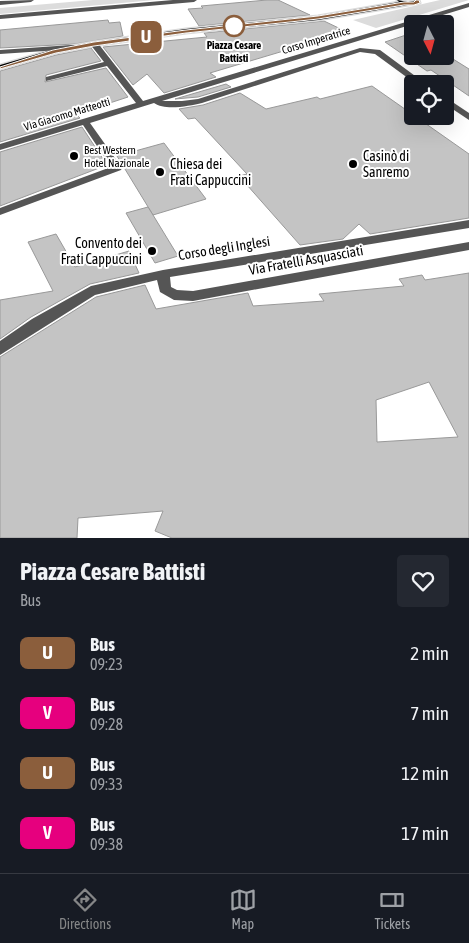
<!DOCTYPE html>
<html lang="en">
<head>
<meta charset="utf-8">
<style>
  body { margin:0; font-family:"Asap Condensed",sans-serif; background:#242831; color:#f1f3f6; height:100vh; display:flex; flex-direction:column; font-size:19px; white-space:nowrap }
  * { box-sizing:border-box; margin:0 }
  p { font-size:16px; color:#9ea1a6 }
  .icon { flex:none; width:28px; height:28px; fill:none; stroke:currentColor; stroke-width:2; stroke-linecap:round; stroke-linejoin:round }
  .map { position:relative; height:538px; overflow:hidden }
  .sheet { display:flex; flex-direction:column; background:#171b24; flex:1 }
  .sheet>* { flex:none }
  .badge { padding:0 10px; border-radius:8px; font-size:18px; line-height:32px }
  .needle { width:32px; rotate:174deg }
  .tools { position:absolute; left:404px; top:15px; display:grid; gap:10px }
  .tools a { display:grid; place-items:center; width:50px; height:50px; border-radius:5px; background:#171b24; box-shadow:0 5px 20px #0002; font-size:25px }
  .map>.badge { position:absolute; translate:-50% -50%; box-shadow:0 0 0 2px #fff }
  .round { display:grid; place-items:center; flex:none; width:52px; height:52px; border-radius:5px; background:#242831 }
  .head { display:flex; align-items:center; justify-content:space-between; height:85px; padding:0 20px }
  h1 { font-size:24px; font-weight:700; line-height:38px }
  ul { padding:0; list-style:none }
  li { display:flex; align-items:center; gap:15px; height:60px; padding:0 20px }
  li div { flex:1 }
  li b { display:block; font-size:19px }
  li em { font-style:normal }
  li .badge { min-width:55px; font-weight:700; text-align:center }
  .tab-bar { display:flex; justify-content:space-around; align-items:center; height:70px; border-top:1px solid #363941; background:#171b24; font-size:14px; color:#9ea1a6 }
  .tab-bar a { display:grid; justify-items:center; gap:2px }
  .tab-bar .on { color:#858687 }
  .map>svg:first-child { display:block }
</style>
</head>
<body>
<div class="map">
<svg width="469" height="538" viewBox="0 0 469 538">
  <rect width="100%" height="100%" fill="#fff"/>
  <!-- green -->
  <g fill="#dcdcdc">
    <path d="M 93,0 L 155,0 L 0,14 L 0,8 Z"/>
    <path d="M 440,0 L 469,0 L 376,28 L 353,20 Z"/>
  </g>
  <!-- building -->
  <g fill="#c4c4c4" stroke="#999" fill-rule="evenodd">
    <path d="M 267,0 L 278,0 L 310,15 L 199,26 L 188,9 L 203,8 L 201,6 Z"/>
    <path d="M 108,20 L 109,23 L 120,22 L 123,36 L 75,44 L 0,48 L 0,30 Z"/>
    <path d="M 324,21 L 347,32 L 210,73 L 216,77 L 164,93 L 147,74 L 133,85 L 103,47 L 207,37 L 204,33 Z"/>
    <path d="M 412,33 L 412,56 L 445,56 L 445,54 L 469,69 L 469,96 L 431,70 L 427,71 L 385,42 Z"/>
    <path d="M 91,48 L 101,61 L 46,75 L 45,82 L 106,68 L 128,97 L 76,114 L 80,118 L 0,142 L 0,71 L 56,55 Z"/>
    <path d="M 226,84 L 231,87 L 198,97 L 175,99 Z"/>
    <path d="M 372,86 L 469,154 L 469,218 L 370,234 L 359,224 L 343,239 L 300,245 L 239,176 L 247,174 L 195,118 L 188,119 L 179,109 L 203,105 L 240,93 L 266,109 L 317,97 L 320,99 Z"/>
    <path d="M 82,127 L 107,165 L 0,206 L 0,152 Z"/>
    <path d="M 164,143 L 206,199 L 153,215 L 117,156 Z"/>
    <path d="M 148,207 L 153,215 L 178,256 L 155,263 L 126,213 Z"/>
    <path d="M 56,234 L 75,267 L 129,251 L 139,273 L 90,284 L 31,317 L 0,339 L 0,300 L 53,291 L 28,242 Z"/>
    <path d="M 469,273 L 469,538 L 172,538 L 155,531 L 163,511 L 78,518 L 77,538 L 0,538 L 0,357 L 96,297 L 145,285 L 156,309 L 248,293 L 253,306 L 324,301 L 319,294 L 404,286 L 399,279 L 422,275 L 425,280 ZM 429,382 L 458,437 L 377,442 L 376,400 Z"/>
  </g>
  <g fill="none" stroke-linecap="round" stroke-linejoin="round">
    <!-- major casing -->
    <g stroke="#dbdbdb" stroke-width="3">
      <path id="major" d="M 397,0 L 408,2 L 419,0 L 420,3 L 318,20 L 186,33 L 94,46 L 56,53 L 0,69 L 0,65 L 55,49 L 94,42 L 186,29 L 318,16 L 399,2 Z"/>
    </g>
    <!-- minor -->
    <g fill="#555" fill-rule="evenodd">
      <path d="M 34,0 L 31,2 L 0,5 L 0,1 Z"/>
      <path d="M 173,0 L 197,0 L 194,2 L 0,19 L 0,15 Z"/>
      <path d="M 469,3 L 469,7 L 162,101 L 182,101 L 198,99 L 360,48 L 380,50 L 426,84 L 416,84 L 375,54 L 360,52 L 202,103 C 189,106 165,111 154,103 L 90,123 L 122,168 L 121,170 L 0,215 L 0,208 L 111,167 L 83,125 L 0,150 L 0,144 L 136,103 L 107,66 L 46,81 L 46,77 L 104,62 L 90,44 L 91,42 L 97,42 L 143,101 Z"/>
      <path d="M 71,45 L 74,45 L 74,49 L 0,54 L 0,50 Z"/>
      <path d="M 445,97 L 469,113 L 469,120 L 445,104 Z"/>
      <path d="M 469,220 L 469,228 L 170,277 L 171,287 L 177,290 L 193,291 L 469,242 L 469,250 L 193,301 L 174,300 L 160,292 L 157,280 L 95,295 L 0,355 L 0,341 L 32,319 L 91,286 L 163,270 Z"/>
    </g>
    <!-- major -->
    <use href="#major" fill="#000" fill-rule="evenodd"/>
  </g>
  <!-- line -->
  <path fill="#8b5e3c" stroke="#fff" d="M 416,0 L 419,0 L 420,3 L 414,5 L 404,5 L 318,19 L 186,33 L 94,46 L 56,53 L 0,69 L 0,67 L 53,50 L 94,42 L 186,30 L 318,16 L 404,2 L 414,2 Z"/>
  <!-- markers -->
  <circle fill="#fff" stroke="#8b5e3c" stroke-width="2.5" cx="234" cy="26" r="10"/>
  <g fill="#000" stroke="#fff" stroke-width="2">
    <circle cx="74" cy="156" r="5"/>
    <circle cx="353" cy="164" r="5"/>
    <circle cx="160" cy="172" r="5"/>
    <circle cx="152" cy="251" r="5"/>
  </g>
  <g text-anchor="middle" stroke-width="4" stroke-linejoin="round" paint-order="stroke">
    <!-- far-street labels -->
    <g font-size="11" fill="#000" stroke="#fff">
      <text transform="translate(316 40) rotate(-17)" y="4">Corso Imperatrice</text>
      <text transform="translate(67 114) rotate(-17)" y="4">Via Giacomo Matteotti</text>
    </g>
    <!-- far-stop labels -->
    <g font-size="11" font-weight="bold" fill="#000" stroke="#fff">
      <text x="234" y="49">Piazza Cesare<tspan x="234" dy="13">Battisti</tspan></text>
    </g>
    <!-- far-poi labels -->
    <g font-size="11" fill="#000" stroke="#fff" text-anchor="start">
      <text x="84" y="154">Best Western<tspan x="84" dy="13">Hotel Nazionale</tspan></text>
    </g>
    <!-- poi labels -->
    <g font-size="14" fill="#000" stroke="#fff" text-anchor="start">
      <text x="363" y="161">Casinò di<tspan x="363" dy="16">Sanremo</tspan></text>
      <text x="170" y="169">Chiesa dei<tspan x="170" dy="16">Frati Cappuccini</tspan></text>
      <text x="142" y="248" text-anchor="end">Convento dei<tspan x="142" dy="16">Frati Cappuccini</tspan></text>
    </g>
    <!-- street labels -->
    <g font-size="14" fill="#000" stroke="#fff">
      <text transform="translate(224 248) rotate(-9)" y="5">Corso degli Inglesi</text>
      <text transform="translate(306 260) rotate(-10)" y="5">Via Fratelli Asquasciati</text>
    </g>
  </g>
</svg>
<div class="tools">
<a><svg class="needle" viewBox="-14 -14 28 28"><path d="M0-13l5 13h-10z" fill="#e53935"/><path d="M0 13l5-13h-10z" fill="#9ea1a6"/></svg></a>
<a><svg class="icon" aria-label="locate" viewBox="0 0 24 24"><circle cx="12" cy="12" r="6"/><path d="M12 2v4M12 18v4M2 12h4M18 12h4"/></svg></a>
</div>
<b class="badge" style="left:146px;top:37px;background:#8b5e3c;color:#fff">U</b>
</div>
<section class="sheet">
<div class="head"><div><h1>Piazza Cesare Battisti</h1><p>Bus</p></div><a class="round"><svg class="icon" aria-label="heart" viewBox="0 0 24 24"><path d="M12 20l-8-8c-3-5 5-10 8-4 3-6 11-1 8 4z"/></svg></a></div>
<ul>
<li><span class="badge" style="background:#8b5e3c;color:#fff">U</span><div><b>Bus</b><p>09:23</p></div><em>2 min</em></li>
<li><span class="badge" style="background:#e6007e;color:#fff">V</span><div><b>Bus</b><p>09:28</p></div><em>7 min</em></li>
<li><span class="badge" style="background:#8b5e3c;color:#fff">U</span><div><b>Bus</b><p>09:33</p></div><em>12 min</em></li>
<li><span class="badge" style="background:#e6007e;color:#fff">V</span><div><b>Bus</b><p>09:38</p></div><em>17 min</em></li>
</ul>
</section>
<nav class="tab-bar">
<a class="on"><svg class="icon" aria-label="directions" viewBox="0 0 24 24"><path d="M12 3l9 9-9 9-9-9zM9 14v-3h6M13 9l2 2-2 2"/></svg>Directions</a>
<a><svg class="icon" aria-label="map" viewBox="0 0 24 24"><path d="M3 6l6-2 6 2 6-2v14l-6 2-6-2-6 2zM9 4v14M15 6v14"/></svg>Map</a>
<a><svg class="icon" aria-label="tickets" viewBox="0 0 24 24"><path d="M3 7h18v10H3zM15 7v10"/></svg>Tickets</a>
</nav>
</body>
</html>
